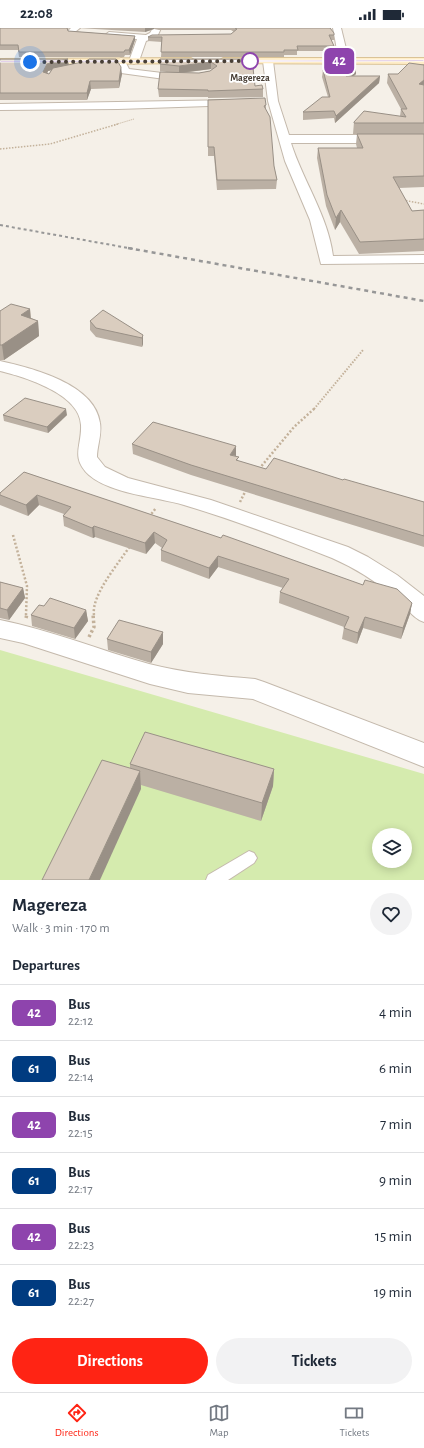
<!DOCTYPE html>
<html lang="en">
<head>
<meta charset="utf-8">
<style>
  body { margin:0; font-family:"Alegreya Sans",sans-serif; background:#f2f2f3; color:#1f2937; height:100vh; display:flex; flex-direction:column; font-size:15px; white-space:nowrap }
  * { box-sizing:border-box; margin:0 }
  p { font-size:13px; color:#747a83 }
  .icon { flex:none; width:22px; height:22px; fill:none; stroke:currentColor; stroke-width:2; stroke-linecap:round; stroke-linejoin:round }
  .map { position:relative; height:852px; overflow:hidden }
  .details { display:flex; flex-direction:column; background:#fff; flex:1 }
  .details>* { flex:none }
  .badge { padding:0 8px; border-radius:6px; font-size:14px; line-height:26px }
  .buttons { position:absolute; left:372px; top:800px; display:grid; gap:8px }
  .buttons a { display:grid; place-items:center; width:40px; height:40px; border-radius:50%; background:#fff; box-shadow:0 2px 10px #0003; font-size:20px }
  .you { position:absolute; width:20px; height:20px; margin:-10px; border:3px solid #fff; border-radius:50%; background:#1a73e8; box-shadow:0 0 0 6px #1a73e833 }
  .map>.badge { position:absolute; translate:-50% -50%; box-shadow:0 0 0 2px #fff }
  h2 { padding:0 12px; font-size:15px; line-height:36px }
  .round { display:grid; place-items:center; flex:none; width:42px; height:42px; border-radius:21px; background:#f2f2f3 }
  .head { display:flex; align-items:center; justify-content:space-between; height:68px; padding:0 12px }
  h1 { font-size:19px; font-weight:700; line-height:30px }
  .cta { display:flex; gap:8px; margin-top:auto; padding:8px 12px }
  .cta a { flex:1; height:46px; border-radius:24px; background:#ff2414; color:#fff; font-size:16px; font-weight:700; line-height:46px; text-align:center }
  .cta a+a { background:#f2f2f3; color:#1f2937 }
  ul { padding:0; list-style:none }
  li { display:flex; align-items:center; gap:12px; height:56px; padding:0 12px; border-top:1px solid #e0e1e3 }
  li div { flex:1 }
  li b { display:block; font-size:15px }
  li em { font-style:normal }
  li .badge { min-width:44px; font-weight:700; text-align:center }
  .status { display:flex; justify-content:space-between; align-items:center; height:28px; padding:0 20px; background:#fff; direction:ltr }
  .status svg { height:11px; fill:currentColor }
  .tab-bar { display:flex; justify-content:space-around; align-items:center; height:56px; border-top:1px solid #e0e1e3; background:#fff; font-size:11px; color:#747a83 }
  .tab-bar a { display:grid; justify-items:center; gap:2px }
  .tab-bar .selected { color:#ff2414 }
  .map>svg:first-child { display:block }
</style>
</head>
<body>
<div class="status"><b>22:08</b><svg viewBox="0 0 49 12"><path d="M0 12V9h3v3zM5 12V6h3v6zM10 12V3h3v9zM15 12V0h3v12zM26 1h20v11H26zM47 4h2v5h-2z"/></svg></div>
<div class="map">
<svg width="424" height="852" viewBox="0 0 424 852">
  <rect width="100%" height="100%" fill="#f5f0e8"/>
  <!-- green -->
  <path fill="#d5ebae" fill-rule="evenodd" d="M 0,622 L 424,746 L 424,852 L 0,852 ZM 379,807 L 405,807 L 405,833 L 379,833 Z"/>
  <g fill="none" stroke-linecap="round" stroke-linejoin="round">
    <!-- service casing -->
    <g stroke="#c4b9ac" stroke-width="2">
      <path id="service" d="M 249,823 L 254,825 L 257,830 L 254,835 L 228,852 L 206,852 L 208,847 Z"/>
    </g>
    <!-- minor casing -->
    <g stroke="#c4b9ac" stroke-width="2">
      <g id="minor">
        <path d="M 71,0 L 80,0 L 71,7 L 67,4 Z"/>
        <path d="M 153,0 L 161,0 L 157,9 L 146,13 L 139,33 L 134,36 L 129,33 L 137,11 L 109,10 L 105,7 L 109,4 L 146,7 L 150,5 Z"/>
        <path d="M 333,0 L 341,0 L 349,33 L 347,35 L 341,35 L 339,33 Z"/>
        <path d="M 121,30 L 124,31 L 129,41 L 179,47 L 186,46 L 191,49 L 190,51 L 179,53 L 121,45 L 116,33 Z"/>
        <path d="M 268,30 L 273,33 L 278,73 L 289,107 L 424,107 L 424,115 L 291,115 C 303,153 328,188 333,228 L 424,227 L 424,235 L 321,236 L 310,192 L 285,133 L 268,73 L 263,33 Z"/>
        <path d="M 235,72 L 240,75 L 239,77 L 118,81 L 0,82 L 0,76 Z"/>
        <path d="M 0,333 C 32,340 95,356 100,395 C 102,407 97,418 97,429 L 105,439 L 128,450 L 211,472 L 348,519 L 368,529 L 397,547 L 424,568 L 424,594 C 412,590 406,578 396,570 C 377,554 355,540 332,530 C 284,511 234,492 184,477 C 157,469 111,466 89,447 C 70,429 82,418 81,397 C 80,366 25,349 0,343 Z"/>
        <path d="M 0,592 C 51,602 99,622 149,636 C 184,645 219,648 255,651 L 264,654 L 424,715 L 424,739 L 253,671 L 188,665 L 150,656 L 23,615 L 0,610 Z"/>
      </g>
    </g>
    <!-- secondary casing -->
    <g stroke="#dac397" stroke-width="2">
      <g id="secondary">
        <path d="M 191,30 L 196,33 L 195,35 L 0,37 L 0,31 Z"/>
        <path d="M 223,30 L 424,30 L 424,36 L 219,35 L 218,33 Z"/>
      </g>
    </g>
    <!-- path-far4 -->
    <path stroke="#c3b19a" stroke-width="1" stroke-dasharray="1 1" stroke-linecap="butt" d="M 114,97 L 134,91"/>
    <!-- path-far3 -->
    <g stroke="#c3b19a" stroke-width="1.5" stroke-dasharray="1.5 1.5" stroke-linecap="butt">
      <path d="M 0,121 L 50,116 L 118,96"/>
      <path d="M 403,172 L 424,176"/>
    </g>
    <!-- path-far2 -->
    <path stroke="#c3b19a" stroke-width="2" stroke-dasharray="1.5 1.5" stroke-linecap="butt" d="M 314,381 L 363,322"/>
    <!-- path-far1 -->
    <g stroke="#c3b19a" stroke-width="2.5" stroke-dasharray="2 2" stroke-linecap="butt">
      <path d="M 259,441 L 294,399 L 315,380"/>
      <path d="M 240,474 L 246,462"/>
      <path d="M 149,489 L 156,480"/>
      <path d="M 13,507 L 27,558 L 26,587"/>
      <path d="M 94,587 C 91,567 119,535 130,518"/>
    </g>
    <!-- path -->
    <g stroke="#c3b19a" stroke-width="3.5" stroke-dasharray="2.5 2.5" stroke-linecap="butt">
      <path d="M 26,590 L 27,586"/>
      <path d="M 89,609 L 94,599 L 93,586"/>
    </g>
    <!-- service -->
    <use href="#service" fill="#fff" fill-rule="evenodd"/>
    <!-- minor -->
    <use href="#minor" fill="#fff" fill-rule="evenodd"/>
    <!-- secondary -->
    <use href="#secondary" fill="#ffedc7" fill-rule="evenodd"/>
    <!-- rail-far1 -->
    <path stroke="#979797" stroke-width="2" stroke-dasharray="3 3" stroke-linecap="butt" d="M 0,197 L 134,221"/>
    <!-- rail -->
    <path stroke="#979797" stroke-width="2.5" stroke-dasharray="4 4" stroke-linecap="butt" d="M 128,220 L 424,273"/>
  </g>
  <!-- wall -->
  <g fill="#bbb0a4" fill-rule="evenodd">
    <path d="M 0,0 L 70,0 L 67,1 L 68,3 L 135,8 L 135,12 L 130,27 L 125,27 L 124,29 L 19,29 L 18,22 L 0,22 Z"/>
    <path d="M 78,0 L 330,0 L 334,7 L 334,12 L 331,12 L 334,18 L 334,23 L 297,23 L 297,27 L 284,27 L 284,29 L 161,29 L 162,14 L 148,13 L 148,9 L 231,6 L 234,4 L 231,2 L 159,2 L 154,1 L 145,4 Z"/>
    <path d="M 0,31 L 69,37 L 122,46 L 119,60 L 91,61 L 87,72 L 0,72 ZM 52,42 L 49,46 L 47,46 L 48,43 Z"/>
    <path d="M 252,31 L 255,58 L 263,61 L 263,69 L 208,70 L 208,69 L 159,69 L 158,61 L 173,45 L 160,43 L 160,36 ZM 211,41 L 212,42 L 210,43 L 199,45 L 182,45 Z"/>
    <path d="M 342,37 L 356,46 L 354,48 L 380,48 L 379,55 L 335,95 L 334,90 L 303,92 L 303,84 L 328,69 L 322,49 L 323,42 Z"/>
    <path d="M 424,37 L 424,106 L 353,106 L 354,94 L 400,88 L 401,81 L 387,55 L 388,46 L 398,46 Z"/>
    <path d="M 208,72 L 266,77 L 266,82 L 274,138 L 277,152 L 276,161 L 217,162 L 214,128 L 208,128 Z"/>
    <path d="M 357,106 L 424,106 L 424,159 L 399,160 L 412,183 L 424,182 L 424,223 L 359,226 L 340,194 L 335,202 L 326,178 L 317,130 L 318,120 L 357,120 L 356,116 Z"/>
    <path d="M 30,281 L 31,290 L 38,293 L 39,308 L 4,332 L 0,332 L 0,283 Z"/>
    <path d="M 90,293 L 143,307 L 143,316 L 142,319 L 96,309 L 90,302 Z"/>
    <path d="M 3,387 L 67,387 L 48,405 L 4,393 Z"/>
    <path d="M 132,416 L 236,428 L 238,433 L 266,441 L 343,452 L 424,474 L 424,519 L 191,447 L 133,426 Z"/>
    <path d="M 24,444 L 412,575 L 410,586 L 401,611 L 363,600 L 357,616 L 342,611 L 344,599 L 279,575 L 280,564 L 283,560 L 218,539 L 209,551 L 161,533 L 161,522 L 162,520 L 155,515 L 146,526 L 95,509 L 93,510 L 64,498 L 63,488 L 64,486 L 39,477 L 28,488 L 0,477 L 0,465 Z"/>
    <path d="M 0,554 L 23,560 L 25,570 L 9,592 L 0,590 Z"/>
    <path d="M 44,578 L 86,582 L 88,593 L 75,611 L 32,598 L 31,587 Z"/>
    <path d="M 107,611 L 163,616 L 151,635 L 108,622 Z"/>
    <path d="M 130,736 L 274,741 L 273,758 L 261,793 L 141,757 L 141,761 L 130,740 Z"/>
  </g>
  <!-- shaded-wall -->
  <g fill="#999086">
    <path d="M 145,0 L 154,0 L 154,1 L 145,4 Z"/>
    <path d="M 135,8 L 135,12 L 130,27 L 129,22 Z"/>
    <path d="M 68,31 L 69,38 L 48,43 L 44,52 L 43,44 L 47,36 Z"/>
    <path d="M 211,34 L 211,41 L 179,45 L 179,38 Z"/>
    <path d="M 121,39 L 122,46 L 119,60 L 119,53 Z"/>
    <path d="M 356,39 L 356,46 L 345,54 L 346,48 Z"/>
    <path d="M 380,48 L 379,55 L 335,95 L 336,88 Z"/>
    <path d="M 424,52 L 424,60 L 419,56 Z"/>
    <path d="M 90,53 L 91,61 L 87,72 L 87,65 Z"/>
    <path d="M 341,182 L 340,194 L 335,202 L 336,190 Z"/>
    <path d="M 30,281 L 31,296 L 21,287 Z"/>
    <path d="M 38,293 L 39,308 L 4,332 L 2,317 Z"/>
    <path d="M 143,307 L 143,316 L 142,319 L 142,310 Z"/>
    <path d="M 66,381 L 67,387 L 48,405 L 47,399 Z"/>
    <path d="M 236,418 L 236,428 L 230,427 Z"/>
    <path d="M 37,467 L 39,477 L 28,488 L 26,477 Z"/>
    <path d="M 94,498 L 95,509 L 93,510 L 92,500 Z"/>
    <path d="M 154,504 L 155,515 L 146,526 L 145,515 Z"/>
    <path d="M 218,528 L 218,539 L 209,551 L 209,540 Z"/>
    <path d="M 23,560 L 25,570 L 9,592 L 7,582 Z"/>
    <path d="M 412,575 L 410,586 L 401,611 L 403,600 Z"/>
    <path d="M 86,582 L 88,593 L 75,611 L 74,600 Z"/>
    <path d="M 365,589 L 363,600 L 357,616 L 358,605 Z"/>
    <path d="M 163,604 L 163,616 L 151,635 L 151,624 Z"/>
    <path d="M 274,741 L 273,758 L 261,793 L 262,775 Z"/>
    <path d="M 140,743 L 141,761 L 100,852 L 89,852 Z"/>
  </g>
  <!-- building -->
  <g fill="#dacdbf" stroke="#999086">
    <path d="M 0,0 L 67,0 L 68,3 L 135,8 L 129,22 L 125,22 L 124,24 L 19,24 L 18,17 L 0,17 Z"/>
    <path d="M 235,0 L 330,0 L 334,5 L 334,7 L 329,7 L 334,18 L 297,18 L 298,22 L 284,22 L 284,24 L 161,24 L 162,9 L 148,9 L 152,7 L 231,6 L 237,1 Z"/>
    <path d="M 0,31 L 68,31 L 47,36 L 43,44 L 49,46 L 53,40 L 87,33 L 89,31 L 116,31 L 121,39 L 119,53 L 90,53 L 87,65 L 0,65 Z"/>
    <path d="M 160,31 L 252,31 L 255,58 L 262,57 L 263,61 L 208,63 L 208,62 L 158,61 L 160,44 L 199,45 L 210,43 L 217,38 L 211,34 L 179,38 L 160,36 Z"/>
    <path d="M 336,31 L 340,31 L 342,37 L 356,39 L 346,48 L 380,48 L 336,88 L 334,83 L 303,84 L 322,69 L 330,69 L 323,42 Z"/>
    <path d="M 409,35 L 424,37 L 424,52 L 419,56 L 424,57 L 424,95 L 354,95 L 354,94 L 364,83 L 406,89 L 401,81 L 407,81 L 388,46 L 398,46 Z"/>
    <path d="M 265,70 L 266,77 L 264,78 L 270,89 L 274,138 L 277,152 L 217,152 L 214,119 L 208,119 L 208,72 Z"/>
    <path d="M 357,106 L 424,106 L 424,148 L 393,149 L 412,183 L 424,182 L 424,211 L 360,214 L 341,182 L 336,190 L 327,167 L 318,120 L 363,120 Z"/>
    <path d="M 11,276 L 30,281 L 21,287 L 38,293 L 2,317 L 0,317 L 0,283 Z"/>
    <path d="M 103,282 L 143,307 L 142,310 L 96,300 L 90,293 Z"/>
    <path d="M 25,370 L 66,381 L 47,399 L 3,387 Z"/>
    <path d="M 153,394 L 236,418 L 230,427 L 239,429 L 236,432 L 266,441 L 274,430 L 343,452 L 344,451 L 424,474 L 424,508 L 191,437 L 132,416 Z"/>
    <path d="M 24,444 L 221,510 L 223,507 L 363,557 L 365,552 L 397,561 L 412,575 L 403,600 L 365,589 L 358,605 L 344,600 L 349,589 L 280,564 L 289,551 L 218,528 L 209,540 L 161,522 L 167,512 L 154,504 L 145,515 L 94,498 L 92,500 L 63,488 L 71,479 L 37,467 L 26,477 L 0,467 L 0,465 Z"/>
    <path d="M 0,554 L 23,560 L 7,582 L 0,580 Z"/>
    <path d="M 50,570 L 86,582 L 74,600 L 31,587 L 39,577 L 44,578 Z"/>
    <path d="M 119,592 L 163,604 L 151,624 L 107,611 Z"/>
    <path d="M 145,704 L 274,741 L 262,775 L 130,736 Z"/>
    <path d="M 102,732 L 140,743 L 89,852 L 42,852 Z"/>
  </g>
  <!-- line -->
  <path fill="#8e44ad" stroke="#fff" d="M 424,32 L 424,33 L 0,34 L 0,33 Z"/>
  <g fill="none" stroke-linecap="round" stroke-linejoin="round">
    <!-- walk -->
    <path stroke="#483f36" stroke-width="4" stroke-dasharray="0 7.2" d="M 30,34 L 253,33 L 250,33"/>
  </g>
  <!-- markers -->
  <circle fill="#fff" stroke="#8e44ad" stroke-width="2" cx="250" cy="33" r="8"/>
  <g text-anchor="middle" stroke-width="3.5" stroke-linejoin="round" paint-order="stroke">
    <!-- far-stop labels -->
    <g font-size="10" font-weight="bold" fill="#483f36" stroke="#fff">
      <text x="250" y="53">Magereza</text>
    </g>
  </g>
</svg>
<div class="buttons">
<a><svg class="icon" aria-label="layers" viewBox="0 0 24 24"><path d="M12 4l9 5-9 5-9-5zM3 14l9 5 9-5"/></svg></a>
</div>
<div class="you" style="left:30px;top:34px"></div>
<b class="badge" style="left:339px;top:33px;background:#8e44ad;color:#fff">42</b>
</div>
<section class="details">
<div class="head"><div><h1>Magereza</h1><p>Walk · 3 min · 170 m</p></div><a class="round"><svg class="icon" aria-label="heart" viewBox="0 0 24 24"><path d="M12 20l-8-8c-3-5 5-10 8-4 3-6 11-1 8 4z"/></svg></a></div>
<h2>Departures</h2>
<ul>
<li><span class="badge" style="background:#8e44ad;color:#fff">42</span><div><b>Bus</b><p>22:12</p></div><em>4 min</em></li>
<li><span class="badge" style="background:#003b80;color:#fff">61</span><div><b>Bus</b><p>22:14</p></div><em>6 min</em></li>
<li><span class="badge" style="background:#8e44ad;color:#fff">42</span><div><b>Bus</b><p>22:15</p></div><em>7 min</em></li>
<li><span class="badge" style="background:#003b80;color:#fff">61</span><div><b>Bus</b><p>22:17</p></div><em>9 min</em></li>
<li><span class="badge" style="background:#8e44ad;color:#fff">42</span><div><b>Bus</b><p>22:23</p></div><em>15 min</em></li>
<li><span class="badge" style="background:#003b80;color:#fff">61</span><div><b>Bus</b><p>22:27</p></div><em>19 min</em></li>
</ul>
<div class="cta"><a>Directions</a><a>Tickets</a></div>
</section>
<nav class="tab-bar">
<a class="selected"><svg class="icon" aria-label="directions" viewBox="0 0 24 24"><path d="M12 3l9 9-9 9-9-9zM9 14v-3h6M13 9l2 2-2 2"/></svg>Directions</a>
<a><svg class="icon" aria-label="map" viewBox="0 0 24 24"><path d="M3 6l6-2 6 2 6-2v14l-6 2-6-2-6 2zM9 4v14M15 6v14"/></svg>Map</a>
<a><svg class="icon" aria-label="tickets" viewBox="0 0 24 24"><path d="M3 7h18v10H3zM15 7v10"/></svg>Tickets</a>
</nav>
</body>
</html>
